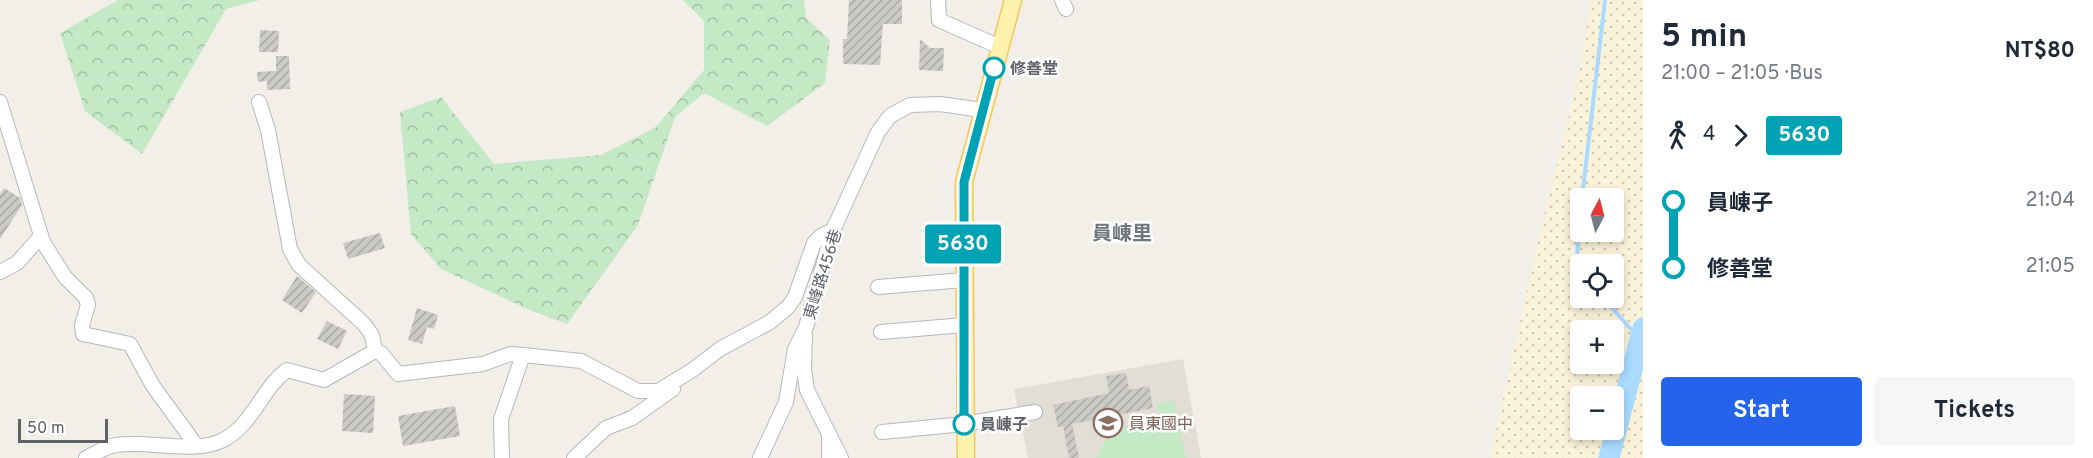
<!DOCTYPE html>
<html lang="en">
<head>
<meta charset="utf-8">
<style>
  body { margin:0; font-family:Overpass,"Noto Sans TC",sans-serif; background:#f6f6f7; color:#1f2937; height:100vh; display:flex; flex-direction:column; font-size:22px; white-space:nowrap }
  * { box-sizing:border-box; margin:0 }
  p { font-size:20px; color:#747a83 }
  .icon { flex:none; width:33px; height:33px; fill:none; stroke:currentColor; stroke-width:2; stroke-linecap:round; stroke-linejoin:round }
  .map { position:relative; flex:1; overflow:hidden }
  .side { display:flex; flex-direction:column; background:#fff; width:450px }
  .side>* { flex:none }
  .badge { padding:0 12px; border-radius:4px; font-size:21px; line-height:39px }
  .needle { width:39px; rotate:7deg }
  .fabs { position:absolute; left:1570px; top:188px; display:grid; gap:12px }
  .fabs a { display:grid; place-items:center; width:54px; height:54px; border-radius:6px; background:#fff; box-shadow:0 3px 9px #0003; font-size:30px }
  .scale { position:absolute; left:18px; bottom:15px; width:90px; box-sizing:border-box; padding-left:6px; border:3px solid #5f6368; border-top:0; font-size:16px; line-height:21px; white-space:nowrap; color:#5f6368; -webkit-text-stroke:4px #fff; paint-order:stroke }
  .map>.badge { position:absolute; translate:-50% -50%; box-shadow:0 0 0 3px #fff }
  .legs { display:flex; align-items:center; gap:9px; height:66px; padding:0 18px; font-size:20px }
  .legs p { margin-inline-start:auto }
  .summary { display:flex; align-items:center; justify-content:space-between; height:102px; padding:0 18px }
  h1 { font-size:33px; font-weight:700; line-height:45px }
  .cta { display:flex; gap:12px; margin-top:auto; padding:12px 18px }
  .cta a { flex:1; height:69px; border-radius:6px; background:#2563eb; color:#fff; font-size:24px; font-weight:700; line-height:69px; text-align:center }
  .cta a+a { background:#f6f6f7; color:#1f2937 }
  ul { padding:0 18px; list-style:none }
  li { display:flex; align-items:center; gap:21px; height:66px; font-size:22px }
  li i { display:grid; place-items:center; width:9px; height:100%; margin:0 8px; background:currentColor }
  li i::after { content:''; width:15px; height:15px; margin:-8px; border:4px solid; border-radius:50%; background:#fff }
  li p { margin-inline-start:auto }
  li:first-child i { background:linear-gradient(#0000 50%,currentColor 0) }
  li:last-child i { background:linear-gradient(currentColor 50%,#0000 0) }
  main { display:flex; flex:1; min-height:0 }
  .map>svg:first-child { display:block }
</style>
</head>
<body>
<main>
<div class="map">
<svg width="1643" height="458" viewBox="0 0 1643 458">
  <defs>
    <pattern id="forest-crowns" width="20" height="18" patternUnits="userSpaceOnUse" patternTransform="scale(1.5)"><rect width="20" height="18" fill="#c5e8c5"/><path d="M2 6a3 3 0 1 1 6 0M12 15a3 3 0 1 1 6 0" fill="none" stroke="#a3c0a4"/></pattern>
    <pattern id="sand-dots" width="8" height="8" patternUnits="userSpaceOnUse" patternTransform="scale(1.5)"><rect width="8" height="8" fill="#fbf3d9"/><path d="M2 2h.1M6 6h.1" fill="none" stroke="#cec8b4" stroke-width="1.8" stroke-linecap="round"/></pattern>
    <pattern id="building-hatch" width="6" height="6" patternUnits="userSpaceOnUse" patternTransform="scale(1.5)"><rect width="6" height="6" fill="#cccac5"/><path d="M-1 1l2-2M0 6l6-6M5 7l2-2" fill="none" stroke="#a9a8a4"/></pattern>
  </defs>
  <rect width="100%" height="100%" fill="#f1efe8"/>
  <!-- education -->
  <path fill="#e1ded6" d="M 1183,359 L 1201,458 L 1028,458 L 1014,389 Z"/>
  <!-- green -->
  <path fill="#c5e8c5" d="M 1174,401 L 1186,458 L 1097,458 C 1106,426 1133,420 1162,427 L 1157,403 Z"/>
  <!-- forest -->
  <g fill="url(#forest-crowns)">
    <path d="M 118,0 L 260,0 L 226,9 L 142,154 L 85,111 L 60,33 Z"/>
    <path d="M 683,0 L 804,0 L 806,18 L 830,40 L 825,83 L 767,126 L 704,93 L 675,117 L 638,225 L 567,324 L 532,311 L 441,269 L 411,234 L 400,112 L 441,97 L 494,164 L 601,155 L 655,128 L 704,70 L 704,21 Z"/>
  </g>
  <!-- sand -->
  <path fill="url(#sand-dots)" fill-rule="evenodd" d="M 1591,0 L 1643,0 L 1643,458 L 1490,458 L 1539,238 L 1579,75 ZM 1581,198 L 1614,198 L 1614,231 L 1581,231 ZM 1581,264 L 1614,264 L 1614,297 L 1581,297 ZM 1581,330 L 1614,330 L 1614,363 L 1581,363 ZM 1581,396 L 1614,396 L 1614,429 L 1581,429 Z"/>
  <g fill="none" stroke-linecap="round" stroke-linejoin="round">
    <!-- stream -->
    <g stroke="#aadaff" stroke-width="4">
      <path d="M 1582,198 L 1605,0"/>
      <path d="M 1581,210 L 1576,268 L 1581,274"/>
      <path d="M 1602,297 L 1639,338"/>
    </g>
    <!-- river -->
    <path stroke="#aadaff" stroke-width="21" d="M 1609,458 L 1643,328"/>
  </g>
  <!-- building -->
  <g fill="url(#building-hatch)">
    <path d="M 849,0 L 902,0 L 902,24 L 883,24 L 880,65 L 843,64 L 843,39 L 847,39 Z"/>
    <path d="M 260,30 L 279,31 L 278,52 L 259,52 Z"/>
    <path d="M 920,39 L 930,48 L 944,48 L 943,71 L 919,70 Z"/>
    <path d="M 276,56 L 289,56 L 290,89 L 267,90 L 267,81 L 258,82 L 257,72 L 276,71 Z"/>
    <path d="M 4,188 L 20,198 L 22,205 L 0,239 L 0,194 Z"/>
    <path d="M 380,233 L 385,248 L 348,259 L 343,243 Z"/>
    <path d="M 297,276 L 316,292 L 302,313 L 282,300 Z"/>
    <path d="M 417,308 L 438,315 L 434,329 L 427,327 L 422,344 L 408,340 Z"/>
    <path d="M 327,321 L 347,331 L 338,349 L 317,339 Z"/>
    <path d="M 1126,373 L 1129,390 L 1149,386 L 1153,408 L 1072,424 L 1079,458 L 1069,458 L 1063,426 L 1058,427 L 1053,405 L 1109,393 L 1106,376 Z"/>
    <path d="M 344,394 L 375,396 L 373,433 L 342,431 Z"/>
    <path d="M 455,406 L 460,436 L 403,446 L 398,416 Z"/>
  </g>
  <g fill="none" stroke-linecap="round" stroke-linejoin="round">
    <!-- minor casing -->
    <g stroke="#b5b8bc" stroke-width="16">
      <g id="minor">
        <path d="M 938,0 L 939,20 L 1000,47"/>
        <path d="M 1062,0 L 1066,9"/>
        <path d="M 0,102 L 43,242 L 65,277 L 86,298 L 88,305 L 82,325 L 83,334 L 130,344 L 153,386 L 196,445"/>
        <path d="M 259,102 L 268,130 L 290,249 L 299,265 L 364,324 L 372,335 L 375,351"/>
        <path d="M 0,272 L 17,263 L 41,236"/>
        <path d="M 878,287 L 964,280"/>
        <path d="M 881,332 L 964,325"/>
        <path d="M 805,335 L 804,369 L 807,390 L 841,458"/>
        <path d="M 882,432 L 964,424 L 1035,412"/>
        <path d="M 829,436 L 829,458"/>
        <path d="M 86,458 C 96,453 105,447 116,445 C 147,440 193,454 221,441 C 253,426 261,389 287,370 L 324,380 L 375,351 L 381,353 L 398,374 L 483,364 L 510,354 L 523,355 L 581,361 L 638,391 L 658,391 L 691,371 L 720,349 L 770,322 L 788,307 L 795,297 L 814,243 L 821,236 L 833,230"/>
        <path d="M 502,458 L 501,419 L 523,355"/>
        <path d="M 574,458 L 606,428 L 632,418 L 673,389"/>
        <path d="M 760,458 L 786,402 L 795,349 L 806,327 L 833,230 L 878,132 L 890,116 L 910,105 L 940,104 L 982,110"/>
      </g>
    </g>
    <!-- major casing -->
    <g stroke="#f2c960" stroke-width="19">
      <path id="major" d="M 966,458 L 964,182 L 1013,0"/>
    </g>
    <!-- minor -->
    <use href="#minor" stroke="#fff" stroke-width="14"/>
    <!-- major -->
    <use href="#major" stroke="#fff2af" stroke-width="16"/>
  </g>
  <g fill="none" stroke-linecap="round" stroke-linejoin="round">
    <!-- line-1 casing -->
    <g stroke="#fff" stroke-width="14">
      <path id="line-1" d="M 964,424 L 964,182 L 994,68"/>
    </g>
    <!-- line-1 -->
    <use href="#line-1" stroke="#00a3b4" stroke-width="9"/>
  </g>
  <!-- icons -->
  <defs>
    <g id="school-ring" transform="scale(1.5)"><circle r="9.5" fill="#fff" stroke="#8d6e63" stroke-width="1.5"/><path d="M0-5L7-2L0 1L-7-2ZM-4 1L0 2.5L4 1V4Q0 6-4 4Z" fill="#8d6e63"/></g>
  </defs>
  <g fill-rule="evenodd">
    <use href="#school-ring" x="1108" y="423"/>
  </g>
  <!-- markers -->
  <g fill="#fff" stroke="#00a3b4" stroke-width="3">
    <circle cx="994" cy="68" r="10"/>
    <circle cx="964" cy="424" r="10"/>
  </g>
  <g text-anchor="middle" stroke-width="5" stroke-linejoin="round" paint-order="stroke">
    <!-- stop labels -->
    <g font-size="16" font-weight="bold" fill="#5f6368" stroke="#fff" text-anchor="start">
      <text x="1010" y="74">修善堂</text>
      <text x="980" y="430">員崠子</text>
    </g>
    <!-- street labels -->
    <g font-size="16" fill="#5f6368" stroke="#fff">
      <text transform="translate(822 274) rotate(-73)" y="6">東峰路456巷</text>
    </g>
    <!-- education labels -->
    <g font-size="16" fill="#785e54" stroke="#fff" text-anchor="start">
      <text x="1129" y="429">員東國中</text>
    </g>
    <!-- quarter labels -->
    <g font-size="20" font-weight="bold" fill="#70757a" stroke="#fff">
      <text x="1122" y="240">員崠里</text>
    </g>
  </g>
</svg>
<div class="fabs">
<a><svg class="needle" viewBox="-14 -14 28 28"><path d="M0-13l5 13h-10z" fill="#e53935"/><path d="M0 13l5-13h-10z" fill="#747a83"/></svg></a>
<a><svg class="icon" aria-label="locate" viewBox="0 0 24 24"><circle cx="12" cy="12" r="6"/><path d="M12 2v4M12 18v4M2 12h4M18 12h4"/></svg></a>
<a>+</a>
<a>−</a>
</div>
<div class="scale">50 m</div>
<b class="badge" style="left:963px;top:244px;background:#00a3b4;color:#fff">5630</b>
</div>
<section class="side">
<div class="summary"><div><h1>5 min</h1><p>21:00 – 21:05 · Bus</p></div><b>NT$80</b></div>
<div class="legs"><svg class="icon" aria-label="walk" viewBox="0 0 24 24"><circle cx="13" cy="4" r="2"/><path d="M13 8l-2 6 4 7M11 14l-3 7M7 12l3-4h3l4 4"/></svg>4<svg class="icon" aria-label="forward" viewBox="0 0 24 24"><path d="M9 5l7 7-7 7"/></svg><b class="badge" style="background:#00a3b4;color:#fff">5630</b></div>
<ul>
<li><i style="color:#00a3b4"></i><b>員崠子</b><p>21:04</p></li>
<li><i style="color:#00a3b4"></i><b>修善堂</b><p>21:05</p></li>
</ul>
<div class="cta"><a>Start</a><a>Tickets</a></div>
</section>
</main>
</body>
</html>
